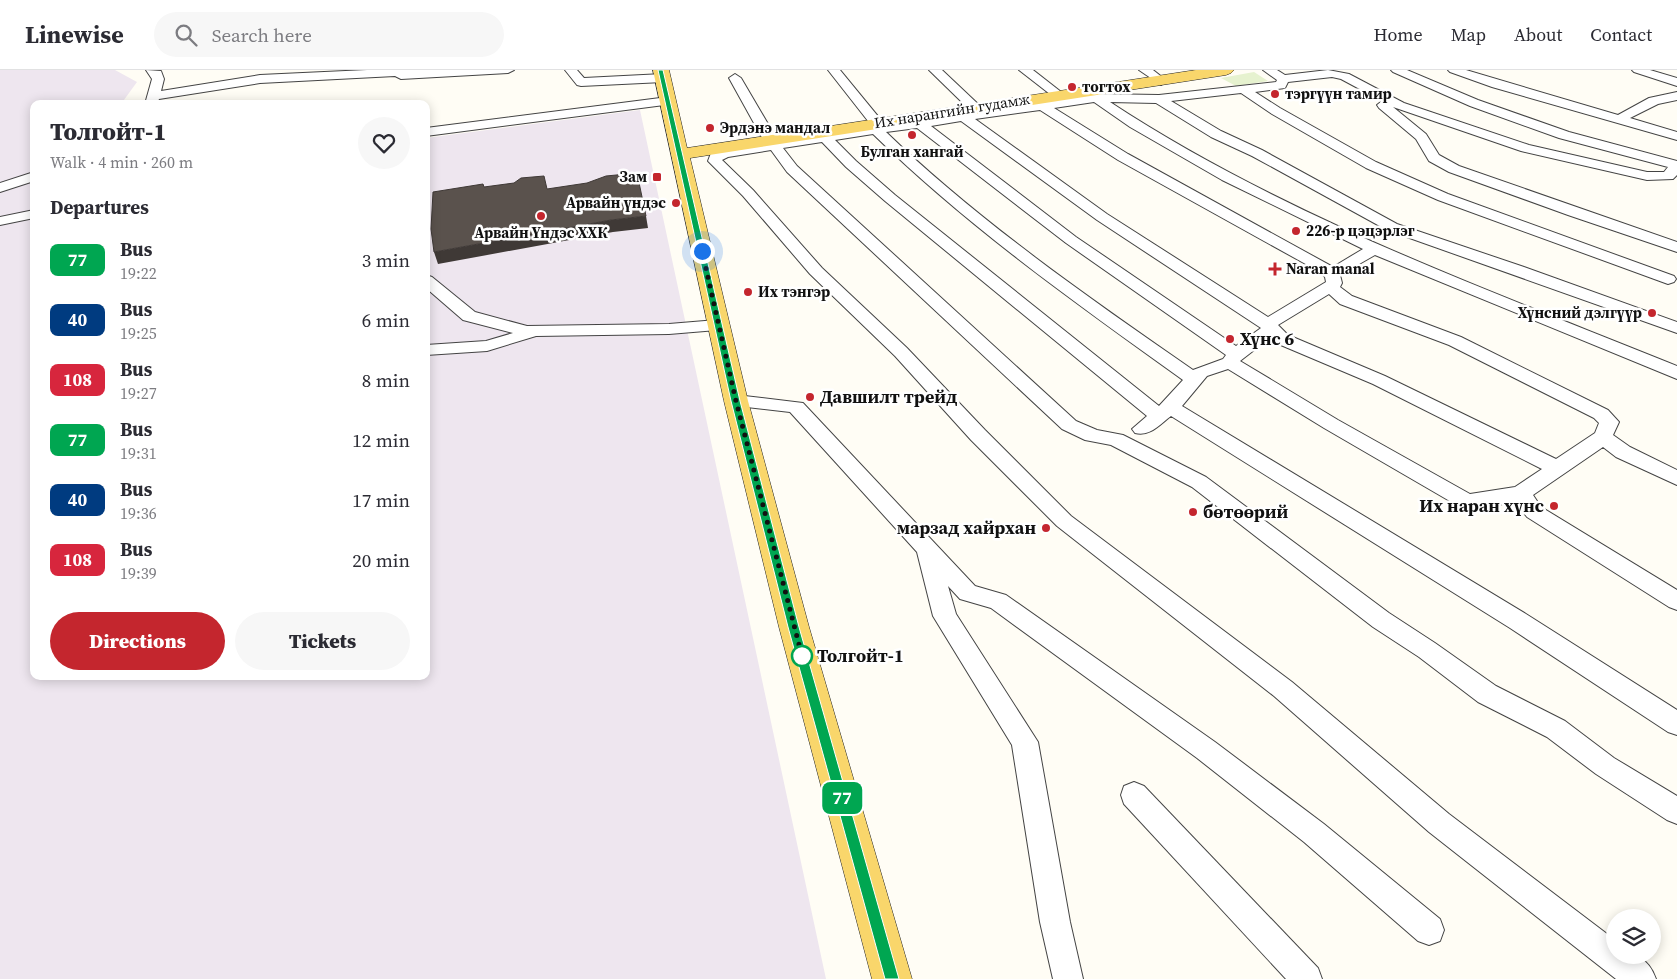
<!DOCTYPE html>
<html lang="en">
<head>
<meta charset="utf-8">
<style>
  body { margin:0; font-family:"Source Serif 4",serif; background:#f7f7f7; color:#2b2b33; height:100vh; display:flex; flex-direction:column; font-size:19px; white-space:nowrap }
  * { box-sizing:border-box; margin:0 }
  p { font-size:16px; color:#7c7c81 }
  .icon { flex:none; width:28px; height:28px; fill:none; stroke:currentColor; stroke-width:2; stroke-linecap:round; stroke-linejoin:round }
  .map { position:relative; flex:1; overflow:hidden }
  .panel { position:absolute; left:30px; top:30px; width:400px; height:580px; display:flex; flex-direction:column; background:#fff; border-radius:10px; box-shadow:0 2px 12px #0003 }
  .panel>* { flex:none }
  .badge { padding:0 10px; border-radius:8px; font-size:18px; line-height:32px }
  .controls { position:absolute; left:1606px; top:839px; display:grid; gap:10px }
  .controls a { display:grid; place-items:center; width:55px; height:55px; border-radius:50%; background:#fff; box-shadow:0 2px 12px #0003; font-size:25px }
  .you { position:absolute; width:25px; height:25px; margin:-12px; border:4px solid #fff; border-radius:50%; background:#1a73e8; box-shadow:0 0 0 8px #1a73e833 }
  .map>.badge { position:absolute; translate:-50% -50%; box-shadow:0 0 0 2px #fff }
  h2 { padding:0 20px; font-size:19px; line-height:45px }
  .round { display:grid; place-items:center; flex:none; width:52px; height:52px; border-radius:26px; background:#f7f7f7 }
  .overview { display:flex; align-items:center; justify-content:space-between; height:85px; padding:0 20px }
  h1 { font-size:24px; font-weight:800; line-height:38px }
  .primary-button { display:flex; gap:10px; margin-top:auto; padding:10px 20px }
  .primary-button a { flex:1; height:58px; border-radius:30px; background:#c4262e; color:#fff; font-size:20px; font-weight:800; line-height:58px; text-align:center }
  .primary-button a+a { background:#f7f7f7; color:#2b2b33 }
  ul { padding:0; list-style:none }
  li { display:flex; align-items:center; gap:15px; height:60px; padding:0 20px }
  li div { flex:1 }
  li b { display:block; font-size:19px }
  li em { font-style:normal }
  li .badge { min-width:55px; font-weight:700; text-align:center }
  header { display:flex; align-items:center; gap:30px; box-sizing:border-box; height:70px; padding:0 25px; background:#fff; border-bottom:1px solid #e1e1e2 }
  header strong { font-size:24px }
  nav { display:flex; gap:28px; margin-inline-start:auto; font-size:18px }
  .search { width:350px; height:45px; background:#f7f7f7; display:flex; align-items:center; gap:12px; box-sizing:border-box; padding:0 18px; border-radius:28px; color:#7c7c81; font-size:19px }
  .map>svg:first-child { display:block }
</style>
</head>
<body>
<header>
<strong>Linewise</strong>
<div class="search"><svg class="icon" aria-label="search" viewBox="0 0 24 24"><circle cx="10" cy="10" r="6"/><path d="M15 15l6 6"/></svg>Search here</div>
<nav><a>Home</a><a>Map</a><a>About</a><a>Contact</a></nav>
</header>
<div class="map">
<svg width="1677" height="909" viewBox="0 0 1677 909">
  <rect width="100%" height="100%" fill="#fffdf5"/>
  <!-- industrial -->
  <path fill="#eee6ef" d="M 0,0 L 115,0 L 137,12 L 121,34 L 34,34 L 34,606 L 426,606 L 426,68 L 640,40 L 826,909 L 0,909 Z"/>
  <!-- pitch -->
  <path fill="#e6f2cf" d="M 1254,2 L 1268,11 L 1236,16 L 1221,8 Z"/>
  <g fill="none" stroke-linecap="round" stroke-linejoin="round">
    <!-- minor casing -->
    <g stroke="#444" stroke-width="2">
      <g id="minor">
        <path d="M 146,0 L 161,1 L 164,9 L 161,21 L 260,5 L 367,0 L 514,0 L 508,3 L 401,9 L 395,6 L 260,13 L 159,29 L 157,34 L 145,34 L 152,9 Z"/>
        <path d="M 565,0 L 577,0 L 584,8 L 663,4 L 669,8 L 663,12 L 581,16 L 577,15 Z"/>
        <path d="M 828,0 L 840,0 L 881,50 L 882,53 L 881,55 L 1096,24 L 1159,25 L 1276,12 L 1277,10 L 1263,0 L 1277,0 L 1285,5 L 1328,0 L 1349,4 L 1404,33 L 1529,75 L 1647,102 L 1664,102 L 1668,97 L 1559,68 L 1470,36 L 1393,2 L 1391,0 L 1407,0 L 1478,30 L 1569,62 L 1677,91 L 1677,105 L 1673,109 L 1647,110 L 1521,81 L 1393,37 L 1426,64 L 1439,85 L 1459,96 L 1677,172 L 1677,182 L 1568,145 L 1449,102 L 1429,91 L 1416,69 L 1379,38 L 1377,35 L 1382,31 L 1341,9 L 1332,7 L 1288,12 L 1285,18 L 1255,22 L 1280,38 L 1376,92 L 1448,124 L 1674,206 L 1676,209 L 1674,212 L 1668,214 L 1438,130 L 1366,98 L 1272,44 L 1241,23 L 1171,31 L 1221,61 L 1262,80 L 1397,154 L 1524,197 L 1677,252 L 1677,263 L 1387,160 L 1252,86 L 1211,67 L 1156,33 L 1110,32 C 1285,147 1484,218 1677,296 L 1677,309 L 1375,185 L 1340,205 L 1342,213 L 1340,217 L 1352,226 L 1461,267 L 1608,340 L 1619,352 L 1613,365 L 1630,377 L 1677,400 L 1677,415 L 1616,387 L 1603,377 L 1533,425 L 1541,437 L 1677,520 L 1677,540 L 1669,537 L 1527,447 L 1515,432 L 1474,439 L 1460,437 L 1324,358 L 1228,299 L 1207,306 L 1182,336 L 1526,544 L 1677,640 L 1677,665 L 1668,662 L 1510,558 L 1171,346 C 1160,354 1150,367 1135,363 L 1132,359 L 1147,346 L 885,131 L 846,97 L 822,72 L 783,78 L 797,96 L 1076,351 L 1097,360 L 1123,365 L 1206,407 L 1389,543 L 1435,573 L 1496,616 L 1565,651 L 1614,688 L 1677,726 L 1677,754 L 1667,750 L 1596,704 L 1547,667 L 1478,632 L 1419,587 L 1373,557 L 1192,417 L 1111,375 L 1085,370 L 1062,359 L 787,102 L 771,80 L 728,87 L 722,90 L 753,120 L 822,198 L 907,278 L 985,360 L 1071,446 L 1292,612 L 1449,744 L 1615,870 L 1615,885 C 1637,885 1648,887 1656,909 L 1616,909 L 1429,762 L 1274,626 L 1057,456 L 971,370 L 895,286 L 810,204 L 743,126 L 708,91 L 711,83 L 720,81 L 717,77 L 719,74 L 729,74 L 732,78 L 765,73 L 729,8 L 735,4 L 741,8 L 778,71 L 815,65 L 814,62 L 820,58 L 828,63 L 866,57 L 864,54 L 868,51 ZM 1094,32 L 1130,57 L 1222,110 L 1363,179 L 1333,197 L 1128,84 L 1054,38 ZM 1040,40 L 1118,90 L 1320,202 L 1325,207 L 1326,212 L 1268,247 L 1107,144 L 975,49 ZM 961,51 L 1097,150 L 1261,258 L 1236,276 L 1076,167 L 931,56 ZM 917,58 L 1066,173 L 1226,285 L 1223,289 L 1193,300 C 1089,228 977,150 886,62 ZM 873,64 C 967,156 1077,234 1183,310 L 1159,336 L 895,125 L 856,91 L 835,70 ZM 1329,224 L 1340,234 L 1449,275 L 1594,348 L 1599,353 L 1595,363 L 1556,389 L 1385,306 L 1288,265 L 1278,255 ZM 1271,267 L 1276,273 L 1373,314 L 1542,399 L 1515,417 L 1470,424 L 1338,350 L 1240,291 Z"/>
        <path d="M 929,0 L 942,0 L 978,34 L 980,37 L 978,40 L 970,40 Z"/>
        <path d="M 1019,0 L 1033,0 L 1065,25 L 1059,29 L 1055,28 Z"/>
        <path d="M 1139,0 L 1153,0 L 1167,11 L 1161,15 Z"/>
        <path d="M 1448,0 L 1466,0 L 1618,45 L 1649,28 L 1677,22 L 1677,30 L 1658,34 L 1630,48 L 1677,62 L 1677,70 L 1492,17 L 1450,2 Z"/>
        <path d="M 1632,0 L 1650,0 L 1677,8 L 1677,16 L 1634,2 Z"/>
        <path d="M 668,27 L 674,31 L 672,34 L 426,66 L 426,58 Z"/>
        <path d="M 34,102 L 34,111 L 0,122 L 0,113 Z"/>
        <path d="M 34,140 L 34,148 L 0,155 L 0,147 Z"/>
        <path d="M 426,205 L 432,207 L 475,242 L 527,256 L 669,254 L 717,250 L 723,251 L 726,255 L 723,259 L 717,260 L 669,264 L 536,266 L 487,281 L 426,285 L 426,275 L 486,271 L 513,263 L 463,250 L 426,218 Z"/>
        <path d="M 736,325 L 803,333 L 975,516 L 1006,525 L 1215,672 L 1324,754 L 1440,849 L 1444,860 L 1440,871 L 1429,875 L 1418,871 L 1304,772 L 1197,688 L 991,538 L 960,529 L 948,516 L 956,544 L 1038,672 L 1070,852 L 1083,909 L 1053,909 L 1040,852 L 1012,675 L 933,546 L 917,482 L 790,342 L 729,335 L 727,331 L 729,327 Z"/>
        <path d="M 1134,712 L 1144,716 L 1318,898 L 1322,909 L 1286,909 L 1124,734 L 1121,725 L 1124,716 Z"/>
      </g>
    </g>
    <!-- major casing -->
    <g stroke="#222" stroke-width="1">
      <path id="major" d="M 653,0 L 669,0 L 687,78 L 1196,0 L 1234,0 L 1231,3 L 1226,5 L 690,88 L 748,331 L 809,557 L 912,909 L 872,909 L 779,557 L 724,331 Z"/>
    </g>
    <!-- minor -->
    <use href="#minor" fill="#fff" fill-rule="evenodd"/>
    <!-- major -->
    <use href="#major" fill="#f9d66b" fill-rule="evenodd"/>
  </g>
  <!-- shaded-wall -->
  <path fill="#3f3936" d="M 646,146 L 648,158 L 613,162 L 438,194 L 434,182 L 611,150 Z"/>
  <!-- building -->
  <path fill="#5a524d" stroke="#3f3936" d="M 637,103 L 646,146 L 611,150 L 434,182 L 431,159 L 433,122 L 483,114 L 484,117 L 514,113 L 521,108 L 544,106 L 547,119 L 587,113 L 606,106 Z"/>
  <!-- line -->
  <path fill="#00a651" stroke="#fff" d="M 658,0 L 663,0 L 740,331 L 799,557 L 899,909 L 885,909 L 788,557 L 731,331 Z"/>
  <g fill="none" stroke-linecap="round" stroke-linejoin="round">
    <!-- walk -->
    <path stroke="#111" stroke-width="5" stroke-dasharray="0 9" d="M 702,181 L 736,331 L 802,586"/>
  </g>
  <!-- markers -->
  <g fill="#c4262e" stroke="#fff" stroke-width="2">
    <circle cx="1072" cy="17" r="5"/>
    <circle cx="1275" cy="24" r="5"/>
    <circle cx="710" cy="58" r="5"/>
    <circle cx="912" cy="65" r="5"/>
    <rect x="652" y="102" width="10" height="10" rx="2.5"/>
    <circle cx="676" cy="133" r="5"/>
    <circle cx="541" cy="146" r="5"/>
    <circle cx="1296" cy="161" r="5"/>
    <path d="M1272.5 191.5h5v5h5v5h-5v5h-5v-5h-5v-5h5z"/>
    <circle cx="748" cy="222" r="5"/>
    <circle cx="1652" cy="243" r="5"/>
    <circle cx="1230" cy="269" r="5"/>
    <circle cx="810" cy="327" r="5"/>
    <circle cx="1554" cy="436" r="5"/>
    <circle cx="1193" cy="442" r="5"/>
    <circle cx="1046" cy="458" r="5"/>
  </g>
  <circle fill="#fff" stroke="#00a651" stroke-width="2.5" cx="802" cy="586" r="10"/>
  <g text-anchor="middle" stroke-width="5" stroke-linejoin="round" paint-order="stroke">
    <!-- far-poi labels -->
    <g font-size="15" font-weight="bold" fill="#111" stroke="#fff" text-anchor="start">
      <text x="1082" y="22">тогтох</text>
      <text x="1285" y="29">тэргүүн тамир</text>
      <text x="720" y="63">Эрдэнэ мандал</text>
      <text x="912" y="87" text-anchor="middle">Булган хангай</text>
      <text x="647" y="112" text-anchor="end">Зам</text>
      <text x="666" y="138" text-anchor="end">Арвайн үндэс</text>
      <text x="1306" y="166">226-р цэцэрлэг</text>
      <text x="541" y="168" text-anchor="middle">Арвайн Үндэс ХХК</text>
      <text x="1286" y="204">Naran manal</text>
      <text x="758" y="227">Их тэнгэр</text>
      <text x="1642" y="248" text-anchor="end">Хүнсний дэлгүүр</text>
    </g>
    <!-- far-street labels -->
    <g font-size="15" fill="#111" stroke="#fff">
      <text transform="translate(952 41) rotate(-9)" y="5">Их нарангийн гудамж</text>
    </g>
    <!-- poi labels -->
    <g font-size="18" font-weight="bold" fill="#111" stroke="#fff" text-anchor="start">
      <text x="1240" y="275">Хүнс 6</text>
      <text x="820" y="333">Давшилт трейд</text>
      <text x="1544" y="442" text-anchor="end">Их наран хүнс</text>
      <text x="1203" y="448">бөтөөрий</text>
      <text x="1036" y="464" text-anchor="end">марзад хайрхан</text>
    </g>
    <!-- stop labels -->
    <g font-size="18" font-weight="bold" fill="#111" stroke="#fff" text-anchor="start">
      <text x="817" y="592">Толгойт-1</text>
    </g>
  </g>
</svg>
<div class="controls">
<a><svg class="icon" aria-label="layers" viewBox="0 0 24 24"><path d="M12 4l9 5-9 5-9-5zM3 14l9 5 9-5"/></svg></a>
</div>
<div class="you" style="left:702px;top:181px"></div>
<b class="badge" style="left:842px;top:728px;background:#00a651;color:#fff">77</b>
<section class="panel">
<div class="overview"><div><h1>Толгойт-1</h1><p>Walk · 4 min · 260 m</p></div><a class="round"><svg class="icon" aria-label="heart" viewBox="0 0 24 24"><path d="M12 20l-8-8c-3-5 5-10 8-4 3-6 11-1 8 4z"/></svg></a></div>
<h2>Departures</h2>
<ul>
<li><span class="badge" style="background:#00a651;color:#fff">77</span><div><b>Bus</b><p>19:22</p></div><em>3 min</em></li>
<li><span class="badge" style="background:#003b80;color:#fff">40</span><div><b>Bus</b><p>19:25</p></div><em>6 min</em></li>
<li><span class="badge" style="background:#d7263d;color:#fff">108</span><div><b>Bus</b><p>19:27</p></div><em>8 min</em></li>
<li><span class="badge" style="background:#00a651;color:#fff">77</span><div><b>Bus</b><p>19:31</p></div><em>12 min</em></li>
<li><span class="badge" style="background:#003b80;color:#fff">40</span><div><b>Bus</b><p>19:36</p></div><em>17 min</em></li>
<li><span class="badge" style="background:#d7263d;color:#fff">108</span><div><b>Bus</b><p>19:39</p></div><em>20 min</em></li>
</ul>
<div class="primary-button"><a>Directions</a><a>Tickets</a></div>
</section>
</div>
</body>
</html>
